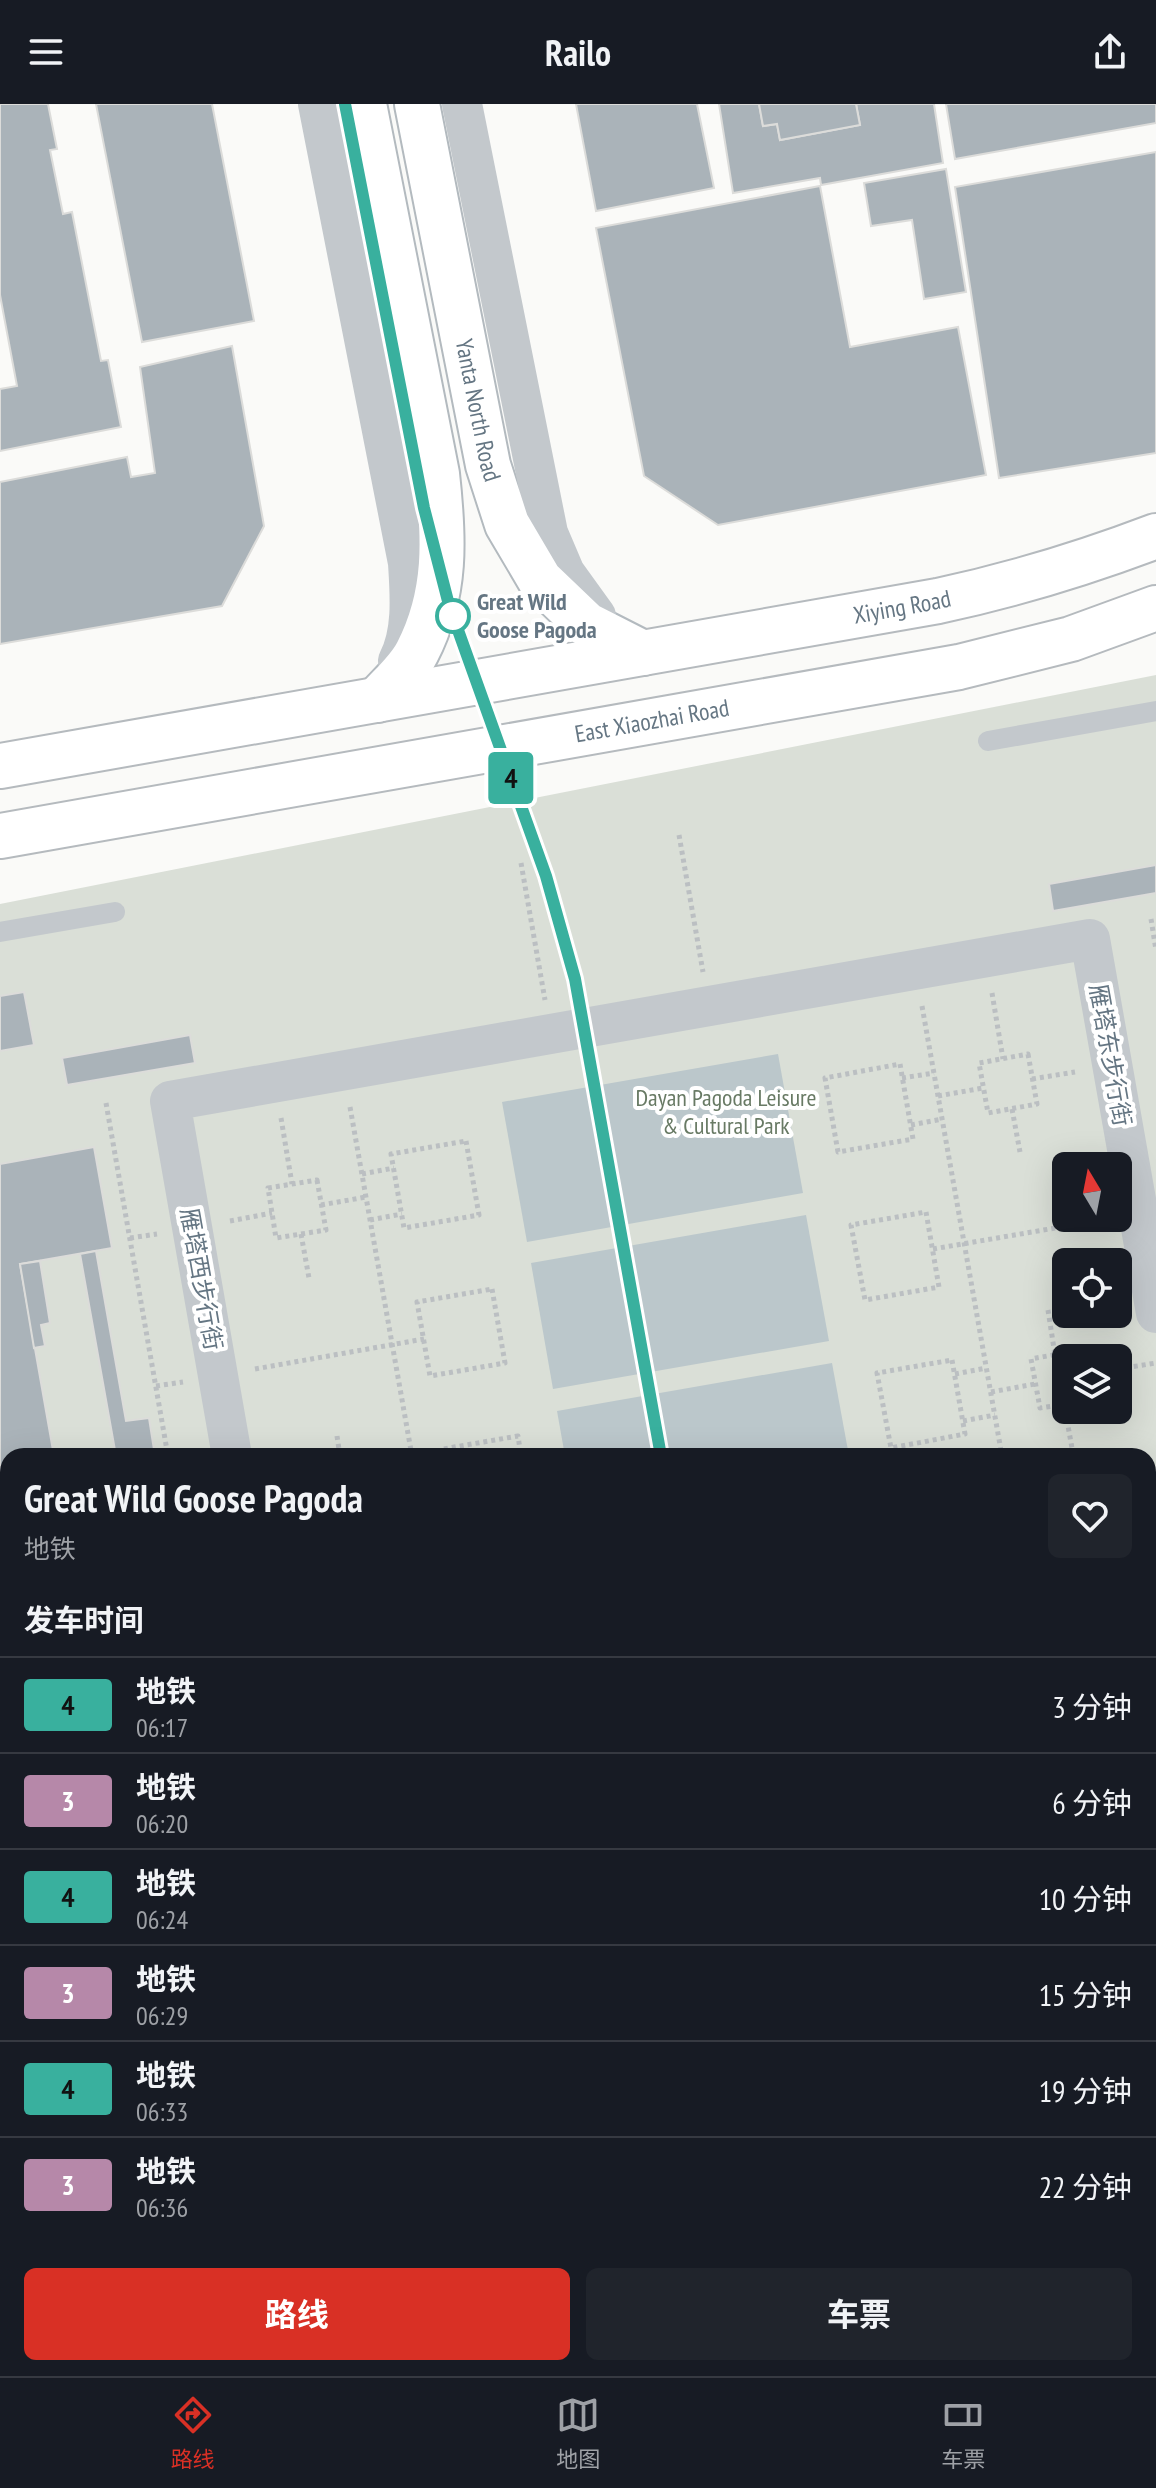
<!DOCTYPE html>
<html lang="zh">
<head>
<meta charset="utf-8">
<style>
  body { margin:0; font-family:"PT Sans Narrow","Noto Sans SC",sans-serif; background:#20242c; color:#f1f3f6; height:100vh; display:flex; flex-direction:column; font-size:30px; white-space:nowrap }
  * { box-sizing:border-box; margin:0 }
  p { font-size:26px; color:#9ea1a6 }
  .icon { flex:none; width:44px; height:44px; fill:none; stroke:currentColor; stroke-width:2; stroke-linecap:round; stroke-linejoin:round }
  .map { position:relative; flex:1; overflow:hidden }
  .details { position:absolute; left:0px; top:1344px; width:1156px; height:928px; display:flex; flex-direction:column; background:#171b24; border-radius:24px 24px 0 0; box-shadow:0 8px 32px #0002 }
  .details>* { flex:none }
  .badge { padding:0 16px; border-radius:6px; font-size:28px; line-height:52px }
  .needle { width:52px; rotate:350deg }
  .controls { position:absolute; left:1052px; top:1048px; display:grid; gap:16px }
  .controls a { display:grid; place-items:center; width:80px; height:80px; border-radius:12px; background:#171b24; box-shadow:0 8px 32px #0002; font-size:40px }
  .map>.badge { position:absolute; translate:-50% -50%; box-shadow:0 0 0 4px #fff }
  h2 { padding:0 24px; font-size:30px; line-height:72px }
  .round { display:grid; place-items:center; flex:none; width:84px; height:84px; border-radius:12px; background:#20242c }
  .headline { display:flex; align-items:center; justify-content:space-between; height:136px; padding:0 24px }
  h1 { font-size:38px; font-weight:700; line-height:60px }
  .button { display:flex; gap:16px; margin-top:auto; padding:16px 24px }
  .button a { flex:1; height:92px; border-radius:12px; background:#d93025; color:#fff; font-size:32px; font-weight:700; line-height:92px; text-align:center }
  .button a+a { background:#20242c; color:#f1f3f6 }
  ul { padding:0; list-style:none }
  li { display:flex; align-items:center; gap:24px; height:96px; padding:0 24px; border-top:2px solid #363941 }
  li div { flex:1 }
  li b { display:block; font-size:30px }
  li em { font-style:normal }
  li .badge { min-width:88px; font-weight:700; text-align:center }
  header { display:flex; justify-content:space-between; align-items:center; height:104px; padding:0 24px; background:#171b24; font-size:36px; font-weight:700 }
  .dock { display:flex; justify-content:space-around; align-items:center; height:112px; border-top:2px solid #363941; background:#171b24; font-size:22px; color:#9ea1a6 }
  .dock a { display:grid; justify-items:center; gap:4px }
  .dock .selected { color:#d93025 }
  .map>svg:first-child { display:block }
</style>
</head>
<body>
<header><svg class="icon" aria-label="menu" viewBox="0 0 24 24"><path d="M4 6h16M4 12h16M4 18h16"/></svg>Railo<svg class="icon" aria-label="share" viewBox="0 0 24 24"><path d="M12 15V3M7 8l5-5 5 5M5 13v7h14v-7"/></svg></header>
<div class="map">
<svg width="1156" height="2272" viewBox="0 0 1156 2272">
  <rect width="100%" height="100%" fill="#fafaf8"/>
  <!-- green -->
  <path fill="#dadfd7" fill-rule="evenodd" d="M 1156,571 L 1156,2272 L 0,2272 L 0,800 ZM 1066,1062 L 1118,1062 L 1118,1114 L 1066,1114 ZM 1066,1158 L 1118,1158 L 1118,1210 L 1066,1210 ZM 1066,1254 L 1118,1254 L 1118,1306 L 1066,1306 ZM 8,1352 L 1148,1352 L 1148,2264 L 8,2264 Z"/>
  <!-- water -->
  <g fill="#bbc7cb">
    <path d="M 778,950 L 803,1089 L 527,1138 L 502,998 Z"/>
    <path d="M 806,1111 L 829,1237 L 553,1285 L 531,1159 Z"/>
    <path d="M 832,1259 L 849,1352 L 565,1352 L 557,1307 Z"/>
    <path d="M 726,2264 L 1009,2264 L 964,2272 L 727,2272 Z"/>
  </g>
  <!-- building -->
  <g fill="#aab3b9" stroke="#dcdcda" stroke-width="2">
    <path d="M 0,0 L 48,0 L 57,45 L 50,46 L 63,110 L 72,108 L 101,257 L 108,256 L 121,323 L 0,347 L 0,285 L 17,282 L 0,191 Z"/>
    <path d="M 96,0 L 212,0 L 254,217 L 142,238 Z"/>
    <path d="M 576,0 L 697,0 L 714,84 L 596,107 Z"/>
    <path d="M 719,0 L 759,0 L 763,22 L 777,20 L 780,36 L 860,21 L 856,0 L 934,0 L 943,59 L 821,81 L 820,74 L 733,89 Z"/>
    <path d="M 759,0 L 856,0 L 860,21 L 780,36 L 777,20 L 763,22 Z"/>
    <path d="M 946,0 L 1156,0 L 1156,19 L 955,55 Z"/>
    <path d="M 1156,48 L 1156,349 L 999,374 L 955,83 Z"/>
    <path d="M 946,65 L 966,188 L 924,195 L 912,116 L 871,122 L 864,79 Z"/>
    <path d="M 820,82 L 850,243 L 958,223 L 986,371 L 718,421 L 644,372 L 596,124 Z"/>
    <path d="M 232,242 L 264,422 L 222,502 L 0,540 L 0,378 L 127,353 L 131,373 L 155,369 L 140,263 Z"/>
    <path d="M 1156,761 L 1156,789 L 1053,807 L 1049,780 Z"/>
    <path d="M 24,888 L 34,941 L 0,947 L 0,892 Z"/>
    <path d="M 190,931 L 195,959 L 67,981 L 62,954 Z"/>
    <path d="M 94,1043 L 112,1144 L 20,1160 L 54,1352 L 8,1352 L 8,1637 L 0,1638 L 0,1060 Z"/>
    <path d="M 96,1147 L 126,1317 L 149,1314 L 155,1352 L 116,1352 L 80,1150 Z"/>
    <path d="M 40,1157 L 50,1219 L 41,1221 L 45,1242 L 34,1244 L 20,1160 Z"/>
    <path d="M 107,2264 L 214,2264 L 216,2272 L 108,2272 Z"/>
  </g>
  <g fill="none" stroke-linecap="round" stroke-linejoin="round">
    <!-- secondary casing -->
    <g stroke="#b3babf" stroke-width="48">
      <g id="secondary">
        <path d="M 364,0 L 437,370 C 444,433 447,490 417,548 C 408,566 390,581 377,596"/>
        <path id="s1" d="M 417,0 L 488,361 L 507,420 L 540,476 L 586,520 L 643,549"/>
      </g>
    </g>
    <!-- primary casing -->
    <g stroke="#b5babe" stroke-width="48">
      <g id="primary">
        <path id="s2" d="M 0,662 L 938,497 C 1013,481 1085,459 1156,432"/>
        <path id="s3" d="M 0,732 L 959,563 L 1071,535 L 1156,504"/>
      </g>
    </g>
    <!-- path -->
    <g stroke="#bbbfc2" stroke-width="5" stroke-dasharray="4 4" stroke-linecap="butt">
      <path d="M 679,731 L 703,868"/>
      <path d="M 521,759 L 545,896"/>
      <path d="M 1151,815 L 1156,846"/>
      <path d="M 992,889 L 1003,955"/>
      <path d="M 922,902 L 1002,1352"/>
      <path d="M 1028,950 L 1037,1000 L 988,1009 L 979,959 Z"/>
      <path d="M 900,960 L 913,1035 L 838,1048 L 825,974 Z"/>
      <path d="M 902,974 L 934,969"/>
      <path d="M 1032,975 L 1075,968"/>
      <path d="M 938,992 L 983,984"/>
      <path d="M 106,999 L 168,1352"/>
      <path d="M 350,1003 L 412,1352"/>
      <path d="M 1012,1005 L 1020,1048"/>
      <path d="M 281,1014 L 292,1080"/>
      <path d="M 911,1021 L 942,1015"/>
      <path d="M 466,1037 L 479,1111 L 404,1124 L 391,1050 Z"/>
      <path d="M 362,1070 L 394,1064"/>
      <path d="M 317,1076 L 326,1126 L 276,1134 L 268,1084 Z"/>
      <path d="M 321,1101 L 366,1093"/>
      <path d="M 926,1108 L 939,1183 L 865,1196 L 851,1121 Z"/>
      <path d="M 370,1116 L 402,1110"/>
      <path d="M 230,1117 L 272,1109"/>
      <path d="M 301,1130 L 309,1174"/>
      <path d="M 130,1134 L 157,1130"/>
      <path d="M 933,1145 L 1102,1116"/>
      <path d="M 492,1185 L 505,1259 L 430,1272 L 417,1198 Z"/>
      <path d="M 1048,1206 L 1055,1251"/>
      <path d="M 952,1256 L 965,1330 L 891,1344 L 877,1269 Z"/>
      <path d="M 255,1265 L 424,1235"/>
      <path d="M 1118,1265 L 1156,1259"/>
      <path d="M 955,1270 L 986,1264"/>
      <path d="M 156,1282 L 183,1278"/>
      <path d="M 991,1288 L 1035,1280"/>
      <path d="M 1064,1300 L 1072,1344"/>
      <path d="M 1066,1300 L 1040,1304 L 1031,1255 L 1080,1246 L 1081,1254"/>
      <path d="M 963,1317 L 995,1311"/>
      <path d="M 337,1332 L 340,1352"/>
      <path d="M 444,1352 L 443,1345 L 518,1332 L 521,1352"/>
      <path d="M 1148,1412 L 1156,1411"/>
      <path d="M 1148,1564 L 1156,1563"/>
      <path d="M 1148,1717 L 1156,1715"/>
      <path d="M 1152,1798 L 1156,1820"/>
      <path d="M 1148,1844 L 1156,1843"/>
      <path d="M 1148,1895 L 1156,1894"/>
      <path d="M 0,1954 L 8,1953"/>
      <path d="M 1148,2022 L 1156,2020"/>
      <path d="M 1148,2174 L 1156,2173"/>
      <path d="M 1148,2181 L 1156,2226"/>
      <path d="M 1148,2253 L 1156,2252"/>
      <path d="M 329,2264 L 331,2272"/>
      <path d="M 526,2264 L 528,2272"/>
      <path d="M 573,2264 L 574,2272"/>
      <path d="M 605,2264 L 607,2272"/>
      <path d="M 682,2264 L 684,2272"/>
      <path d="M 477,2272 L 476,2267 L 494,2264"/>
      <path d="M 1042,2272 L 1087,2264"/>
    </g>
    <!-- lane -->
    <g stroke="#c3c8cc" stroke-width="20">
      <path d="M 988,637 L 1156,607"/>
      <path d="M 0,828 L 115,808"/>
    </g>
    <!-- street -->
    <g stroke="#c3c8cc" stroke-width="40">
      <path d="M 318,0 L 408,459 C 410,491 413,528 398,557"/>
      <path d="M 462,0 L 548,429 L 565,469 L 596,512"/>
      <path d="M 232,1352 L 170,997 L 1090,835 L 1156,1209"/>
      <path d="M 0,1837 L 8,1883"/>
      <path d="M 0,2026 L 8,2014"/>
      <path d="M 75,2264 L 77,2272"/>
      <path d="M 393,2264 L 395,2272"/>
    </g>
    <!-- secondary -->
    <use href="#secondary" stroke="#fff" stroke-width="44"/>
    <!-- primary -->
    <use href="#primary" stroke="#fff" stroke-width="44"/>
  </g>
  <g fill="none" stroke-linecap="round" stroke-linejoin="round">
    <!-- line casing -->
    <g stroke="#fff" stroke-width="18">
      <path id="line" d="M 345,0 L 424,404 L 449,501 L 546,772 L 575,875 L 661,1352"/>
    </g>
    <!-- line -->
    <use href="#line" stroke="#39b09e" stroke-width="12"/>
  </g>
  <!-- markers -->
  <circle fill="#fff" stroke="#39b09e" stroke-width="4" cx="453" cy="512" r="16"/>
  <g text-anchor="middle" stroke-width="8" stroke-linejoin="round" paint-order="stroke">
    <!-- street labels -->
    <g font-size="24" fill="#657683" stroke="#fff">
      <text dy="8" stroke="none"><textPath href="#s1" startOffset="312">Yanta North Road</textPath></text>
      <text dy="8" stroke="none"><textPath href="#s2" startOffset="916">Xiying Road</textPath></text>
      <text dy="8" stroke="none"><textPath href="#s3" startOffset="662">East Xiaozhai Road</textPath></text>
      <text transform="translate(1110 951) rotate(80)" y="8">雁塔东步行街</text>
      <text transform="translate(201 1175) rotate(80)" y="8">雁塔西步行街</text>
    </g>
    <!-- stop labels -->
    <g font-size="24" font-weight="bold" fill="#657683" stroke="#fff" text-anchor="start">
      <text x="477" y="506">Great Wild<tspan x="477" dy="28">Goose Pagoda</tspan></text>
    </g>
    <!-- park labels -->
    <g font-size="24" fill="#687a64" stroke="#fff">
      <text x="726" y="1002">Dayan Pagoda Leisure<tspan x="726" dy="28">&amp; Cultural Park</tspan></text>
    </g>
  </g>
</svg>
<div class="controls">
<a><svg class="needle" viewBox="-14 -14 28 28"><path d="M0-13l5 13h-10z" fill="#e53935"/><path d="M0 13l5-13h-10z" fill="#9ea1a6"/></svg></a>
<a><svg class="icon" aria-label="locate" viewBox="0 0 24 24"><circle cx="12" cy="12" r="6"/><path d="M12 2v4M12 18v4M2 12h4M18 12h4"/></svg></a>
<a><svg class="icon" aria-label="layers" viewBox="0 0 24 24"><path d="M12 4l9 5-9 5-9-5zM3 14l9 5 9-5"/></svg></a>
</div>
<b class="badge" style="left:511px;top:674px;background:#39b09e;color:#111">4</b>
<section class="details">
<div class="headline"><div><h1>Great Wild Goose Pagoda</h1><p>地铁</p></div><a class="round"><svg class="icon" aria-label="heart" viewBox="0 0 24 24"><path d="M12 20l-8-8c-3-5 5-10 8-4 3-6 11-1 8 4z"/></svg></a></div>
<h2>发车时间</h2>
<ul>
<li><span class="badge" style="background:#39b09e;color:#111">4</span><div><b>地铁</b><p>06:17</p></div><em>3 分钟</em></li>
<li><span class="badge" style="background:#b688a9;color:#fff">3</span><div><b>地铁</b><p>06:20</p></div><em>6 分钟</em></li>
<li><span class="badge" style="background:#39b09e;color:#111">4</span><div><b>地铁</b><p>06:24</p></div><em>10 分钟</em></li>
<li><span class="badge" style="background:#b688a9;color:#fff">3</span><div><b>地铁</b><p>06:29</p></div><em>15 分钟</em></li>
<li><span class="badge" style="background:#39b09e;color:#111">4</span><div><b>地铁</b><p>06:33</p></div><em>19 分钟</em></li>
<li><span class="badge" style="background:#b688a9;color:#fff">3</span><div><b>地铁</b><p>06:36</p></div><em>22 分钟</em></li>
</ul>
<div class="button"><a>路线</a><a>车票</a></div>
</section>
</div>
<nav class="dock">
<a class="selected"><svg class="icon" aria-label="directions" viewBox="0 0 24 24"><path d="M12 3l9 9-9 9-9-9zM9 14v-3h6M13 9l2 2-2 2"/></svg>路线</a>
<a><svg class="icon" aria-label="map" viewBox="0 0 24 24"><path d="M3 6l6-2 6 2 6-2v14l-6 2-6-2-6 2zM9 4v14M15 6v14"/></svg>地图</a>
<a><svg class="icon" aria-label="tickets" viewBox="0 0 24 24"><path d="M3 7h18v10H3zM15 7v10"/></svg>车票</a>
</nav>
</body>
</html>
